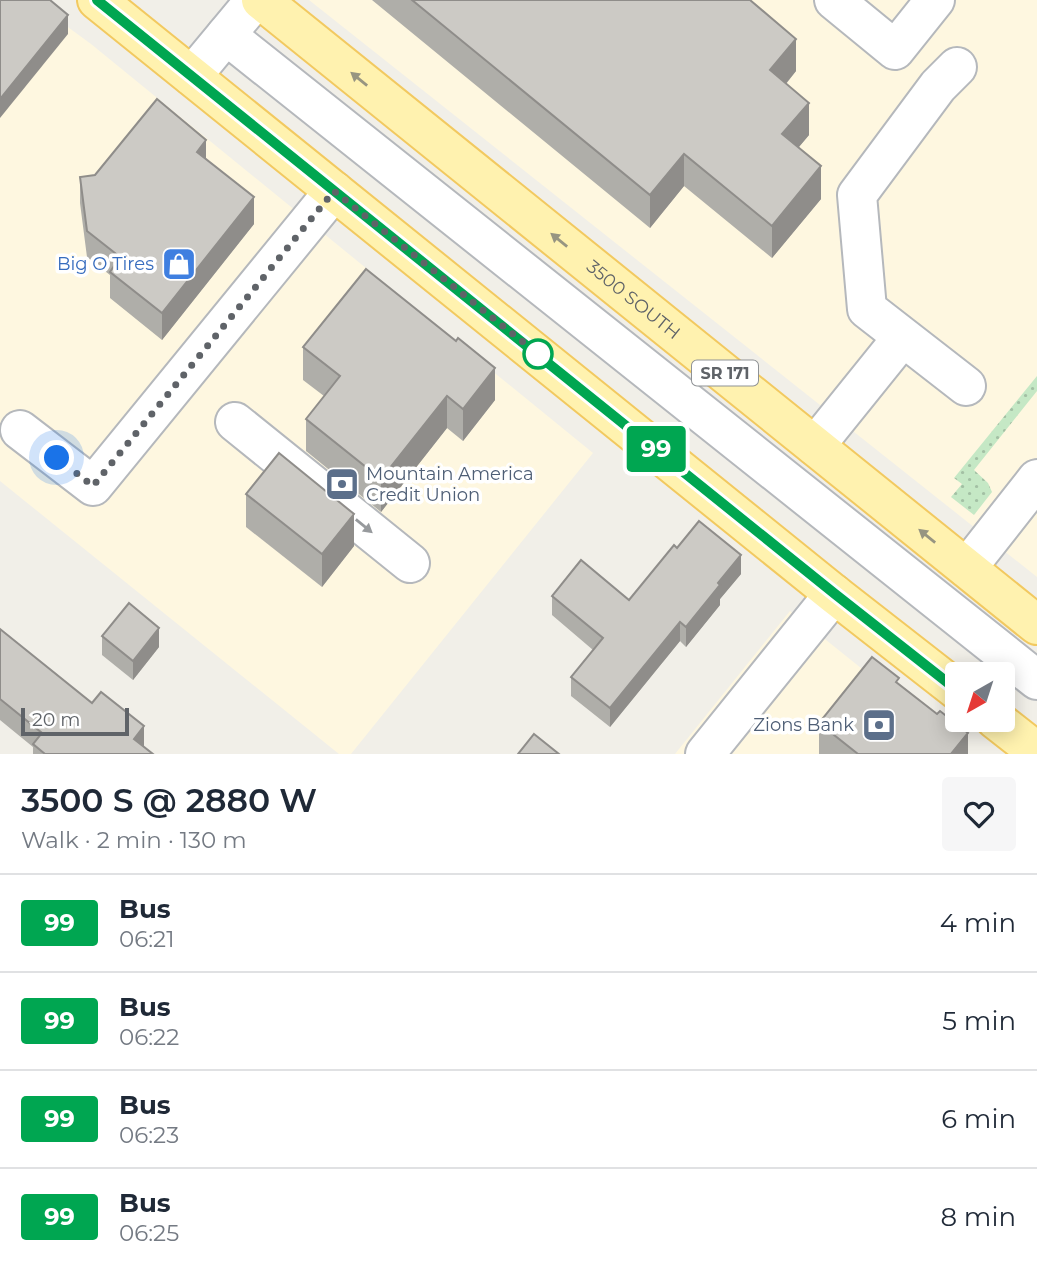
<!DOCTYPE html>
<html lang="en">
<head>
<meta charset="utf-8">
<style>
  body { margin:0; font-family:Montserrat,sans-serif; background:#f6f6f7; color:#1f2937; height:100vh; display:flex; flex-direction:column; font-size:26px; white-space:nowrap }
  * { box-sizing:border-box; margin:0 }
  p { font-size:23px; color:#747a83 }
  .icon { flex:none; width:38px; height:38px; fill:none; stroke:currentColor; stroke-width:2; stroke-linecap:round; stroke-linejoin:round }
  .map { position:relative; height:754px; overflow:hidden }
  .drawer { display:flex; flex-direction:column; background:#fff; flex:1 }
  .drawer>* { flex:none }
  .badge { padding:0 14px; border-radius:5px; font-size:24px; line-height:46px }
  .needle { width:46px; rotate:219deg }
  .tools { position:absolute; left:945px; top:662px; display:grid; gap:14px }
  .tools a { display:grid; place-items:center; width:70px; height:70px; border-radius:7px; background:#fff; box-shadow:0 4px 18px #0003; font-size:35px }
  .scale { position:absolute; left:21px; bottom:18px; width:108px; box-sizing:border-box; padding-left:7px; border:4px solid #5f6368; border-top:0; font-size:19px; line-height:24px; white-space:nowrap; color:#5f6368; -webkit-text-stroke:5px #fff; paint-order:stroke }
  .you { position:absolute; width:35px; height:35px; margin:-18px; border:5px solid #fff; border-radius:50%; background:#1a73e8; box-shadow:0 0 0 10px #1a73e833 }
  .map>.badge { position:absolute; translate:-50% -50%; box-shadow:0 0 0 4px #fff }
  .round { display:grid; place-items:center; flex:none; width:74px; height:74px; border-radius:7px; background:#f6f6f7 }
  .summary { display:flex; align-items:center; justify-content:space-between; height:119px; padding:0 21px }
  h1 { font-size:33px; font-weight:600; line-height:52px }
  ul { padding:0; list-style:none }
  li { display:flex; align-items:center; gap:21px; height:98px; padding:0 21px; border-top:2px solid #e0e1e3 }
  li div { flex:1 }
  li b { display:block; font-size:26px }
  li em { font-style:normal }
  li .badge { min-width:77px; font-weight:700; text-align:center }
  .map>svg:first-child { display:block }
</style>
</head>
<body>
<div class="map">
<svg width="1037" height="754" viewBox="0 0 1037 754">
  <defs>
    <pattern id="grass-dots" width="8" height="8" patternUnits="userSpaceOnUse" patternTransform="scale(1.75)"><rect width="8" height="8" fill="#c5e8c5"/><path d="M2 2h.1M6 6h.1" fill="none" stroke="#a3c0a4" stroke-width="1.8" stroke-linecap="round"/></pattern>
  </defs>
  <rect width="100%" height="100%" fill="#f1efe8"/>
  <!-- commercial -->
  <g fill="#fef7e0">
    <path d="M 0,0 L 31,0 L 91,44 L 593,453 L 351,754 L 339,754 L 0,481 Z"/>
    <path d="M 309,0 L 1037,0 L 1037,577 Z"/>
    <path d="M 790,611 L 968,754 L 675,754 Z"/>
  </g>
  <!-- grass -->
  <path fill="url(#grass-dots)" d="M 1037,376 L 1037,391 L 974,470 L 988,483 L 992,492 L 974,515 L 951,497 L 962,484 L 954,478 Z"/>
  <g fill="none" stroke-linecap="round" stroke-linejoin="round">
    <!-- minor casing -->
    <g stroke="#b5b8bc" stroke-width="42">
      <g id="minor">
        <path d="M 834,0 L 895,50 L 935,0"/>
        <path d="M 226,35 L 1037,680"/>
        <path d="M 957,67 L 938,86 L 857,195 L 867,309 L 966,386"/>
        <path d="M 192,76 L 255,0"/>
        <path d="M 235,422 L 410,563"/>
        <path d="M 20,430 L 93,486 L 334,191"/>
        <path d="M 815,446 L 902,338"/>
        <path d="M 967,568 L 1037,479"/>
        <path d="M 705,754 L 834,594"/>
      </g>
    </g>
    <!-- major casing -->
    <g stroke="#f2c960" stroke-width="42">
      <g id="major">
        <path d="M 97,0 L 834,594 L 957,690"/>
        <path id="s1" d="M 261,0 L 1037,625"/>
        <path d="M 995,719 L 1037,752"/>
      </g>
    </g>
    <!-- minor -->
    <use href="#minor" stroke="#fff" stroke-width="38"/>
    <!-- major -->
    <use href="#major" stroke="#fff2af" stroke-width="38"/>
  </g>
  <!-- wall -->
  <g fill="#afaea9">
    <path d="M 372,0 L 750,0 L 796,71 L 786,84 L 809,135 L 798,148 L 821,199 L 772,258 L 684,186 L 650,228 Z"/>
    <path d="M 206,159 L 254,224 L 162,340 L 110,298 L 110,275 L 87,257 L 80,203 L 80,177 Z"/>
    <path d="M 303,347 L 495,400 L 463,441 L 447,428 L 381,512 L 306,451 L 306,419 L 324,396 L 303,380 Z"/>
    <path d="M 246,494 L 354,546 L 322,587 L 246,527 Z"/>
    <path d="M 677,548 L 741,574 L 720,599 L 720,605 L 686,647 L 680,641 L 610,727 L 571,696 L 571,677 L 593,650 L 552,615 L 552,596 L 629,600 Z"/>
    <path d="M 0,629 L 144,747 L 153,754 L 33,754 L 33,747 L 0,720 Z"/>
    <path d="M 102,636 L 159,647 L 133,680 L 102,655 Z"/>
    <path d="M 899,684 L 968,754 L 819,754 L 819,723 Z"/>
  </g>
  <!-- shaded-wall -->
  <g fill="#8f8d8a">
    <path d="M 68,15 L 68,34 L 0,118 L 0,99 Z"/>
    <path d="M 796,39 L 796,71 L 770,103 L 770,70 Z"/>
    <path d="M 809,103 L 809,135 L 782,167 L 782,134 Z"/>
    <path d="M 206,140 L 206,166 L 197,152 Z"/>
    <path d="M 684,154 L 684,186 L 650,228 L 650,195 Z"/>
    <path d="M 821,166 L 821,199 L 772,258 L 772,226 Z"/>
    <path d="M 254,197 L 254,224 L 162,340 L 162,313 Z"/>
    <path d="M 495,368 L 495,400 L 463,441 L 463,409 Z"/>
    <path d="M 447,396 L 447,428 L 381,512 L 381,479 Z"/>
    <path d="M 354,514 L 354,546 L 322,587 L 322,554 Z"/>
    <path d="M 741,555 L 741,574 L 720,599 L 720,605 L 686,647 L 686,627 L 718,583 Z"/>
    <path d="M 680,622 L 680,641 L 610,727 L 610,708 Z"/>
    <path d="M 159,628 L 159,647 L 133,680 L 133,661 Z"/>
    <path d="M 144,726 L 144,748 L 134,739 Z"/>
    <path d="M 968,733 L 968,754 L 951,754 Z"/>
  </g>
  <!-- building -->
  <g fill="#cccac5" stroke="#8f8d8a" stroke-width="2">
    <path d="M 0,0 L 50,0 L 68,15 L 0,99 Z"/>
    <path d="M 412,0 L 750,0 L 796,39 L 770,70 L 809,103 L 782,134 L 821,166 L 772,226 L 684,154 L 650,195 Z"/>
    <path d="M 157,99 L 206,140 L 197,152 L 254,197 L 162,313 L 110,272 L 120,257 L 87,231 L 80,177 L 95,175 Z"/>
    <path d="M 366,269 L 456,341 L 458,338 L 495,368 L 463,409 L 447,396 L 381,479 L 306,419 L 340,376 L 303,347 Z"/>
    <path d="M 279,453 L 354,514 L 322,554 L 246,494 Z"/>
    <path d="M 699,521 L 741,555 L 718,583 L 720,585 L 686,627 L 680,622 L 610,708 L 571,677 L 603,638 L 552,596 L 581,560 L 629,600 L 674,545 L 677,548 Z"/>
    <path d="M 129,603 L 159,628 L 133,661 L 102,636 Z"/>
    <path d="M 0,629 L 92,703 L 101,692 L 144,726 L 134,739 L 153,754 L 45,754 L 33,744 L 42,733 L 0,699 Z"/>
    <path d="M 872,657 L 899,678 L 896,682 L 937,714 L 940,711 L 968,733 L 951,754 L 858,754 L 819,723 Z"/>
    <path d="M 534,734 L 559,754 L 518,754 Z"/>
  </g>
  <!-- one-way arrows -->
  <defs><path id="oneway-solid" d="M-6-.8H1V-3.2L6.5 0L1 3.2V.8H-6Z" transform="scale(1.75)"/></defs>
  <g fill="#979581">
    <use href="#oneway-solid" transform="translate(359 79) rotate(-141)"/>
    <use href="#oneway-solid" transform="translate(559 240) rotate(-141)"/>
    <use href="#oneway-solid" transform="translate(927 536) rotate(-141)"/>
  </g>
  <use fill="#979a9d" href="#oneway-solid" transform="translate(364 526) rotate(39)"/>
  <g fill="none" stroke-linecap="round" stroke-linejoin="round">
    <!-- line casing -->
    <g stroke="#fff" stroke-width="16">
      <path id="line" d="M 97,0 L 835,594 L 957,690"/>
    </g>
    <!-- line -->
    <use href="#line" stroke="#00a651" stroke-width="10"/>
    <!-- walk -->
    <path stroke="#5f6368" stroke-width="7" stroke-dasharray="0 12.6" d="M 57,458 L 93,486 L 334,191 L 543,358 L 538,354"/>
  </g>
  <!-- icons -->
  <defs>
    <g id="shop-square" transform="scale(1.75)"><rect x="-9" y="-9" width="18" height="18" rx="4" fill="#3f7fe0" stroke="#fff"/><path d="M-5-2.5h2.3a2.7 3.5 0 0 1 5.4 0H5L5.5 6h-11ZM-1.5-2.5h3a1.5 2.3 0 0 0-3 0Z" fill="#fff"/></g>
    <g id="bank-square" transform="scale(1.75)"><rect x="-9" y="-9" width="18" height="18" rx="4" fill="#5c6f8a" stroke="#fff"/><path d="M-6-4H6V4H-6ZM0-2.3a2.3 2.3 0 1 0 0 4.6a2.3 2.3 0 1 0 0-4.6Z" fill="#fff"/></g>
  </defs>
  <g fill-rule="evenodd">
    <use href="#shop-square" x="179" y="264"/>
    <use href="#bank-square" x="342" y="484"/>
    <use href="#bank-square" x="879" y="725"/>
  </g>
  <!-- markers -->
  <circle fill="#fff" stroke="#00a651" stroke-width="3.5" cx="538" cy="354" r="14"/>
  <g text-anchor="middle" stroke-width="7" stroke-linejoin="round" paint-order="stroke">
    <!-- shield labels -->
    <rect fill="#fff" stroke="#8f9295" stroke-width="2" x="692" y="360.5" width="66" height="25" rx="5"/>
    <g font-size="16" font-weight="bold" fill="#5f6368">
      <text x="725" y="379">SR 171</text>
    </g>
    <!-- shop labels -->
    <g font-size="18" fill="#366cbe" stroke="#fff" text-anchor="end">
      <text x="154" y="270">Big O Tires</text>
    </g>
    <!-- street labels -->
    <g font-size="18" fill="#5f6368" stroke="#fff">
      <text dy="6" stroke="none"><textPath href="#s1" startOffset="478">3500 SOUTH</textPath></text>
    </g>
    <!-- service labels -->
    <g font-size="18" fill="#4e5e75" stroke="#fff" text-anchor="start">
      <text x="366" y="480">Mountain America<tspan x="366" dy="21">Credit Union</tspan></text>
      <text x="854" y="731" text-anchor="end">Zions Bank</text>
    </g>
  </g>
</svg>
<div class="tools">
<a><svg class="needle" viewBox="-14 -14 28 28"><path d="M0-13l5 13h-10z" fill="#e53935"/><path d="M0 13l5-13h-10z" fill="#747a83"/></svg></a>
</div>
<div class="scale">20 m</div>
<div class="you" style="left:57px;top:458px"></div>
<b class="badge" style="left:656px;top:449px;background:#00a651;color:#fff">99</b>
</div>
<section class="drawer">
<div class="summary"><div><h1>3500 S @ 2880 W</h1><p>Walk · 2 min · 130 m</p></div><a class="round"><svg class="icon" aria-label="heart" viewBox="0 0 24 24"><path d="M12 20l-8-8c-3-5 5-10 8-4 3-6 11-1 8 4z"/></svg></a></div>
<ul>
<li><span class="badge" style="background:#00a651;color:#fff">99</span><div><b>Bus</b><p>06:21</p></div><em>4 min</em></li>
<li><span class="badge" style="background:#00a651;color:#fff">99</span><div><b>Bus</b><p>06:22</p></div><em>5 min</em></li>
<li><span class="badge" style="background:#00a651;color:#fff">99</span><div><b>Bus</b><p>06:23</p></div><em>6 min</em></li>
<li><span class="badge" style="background:#00a651;color:#fff">99</span><div><b>Bus</b><p>06:25</p></div><em>8 min</em></li>
</ul>
</section>
</body>
</html>
